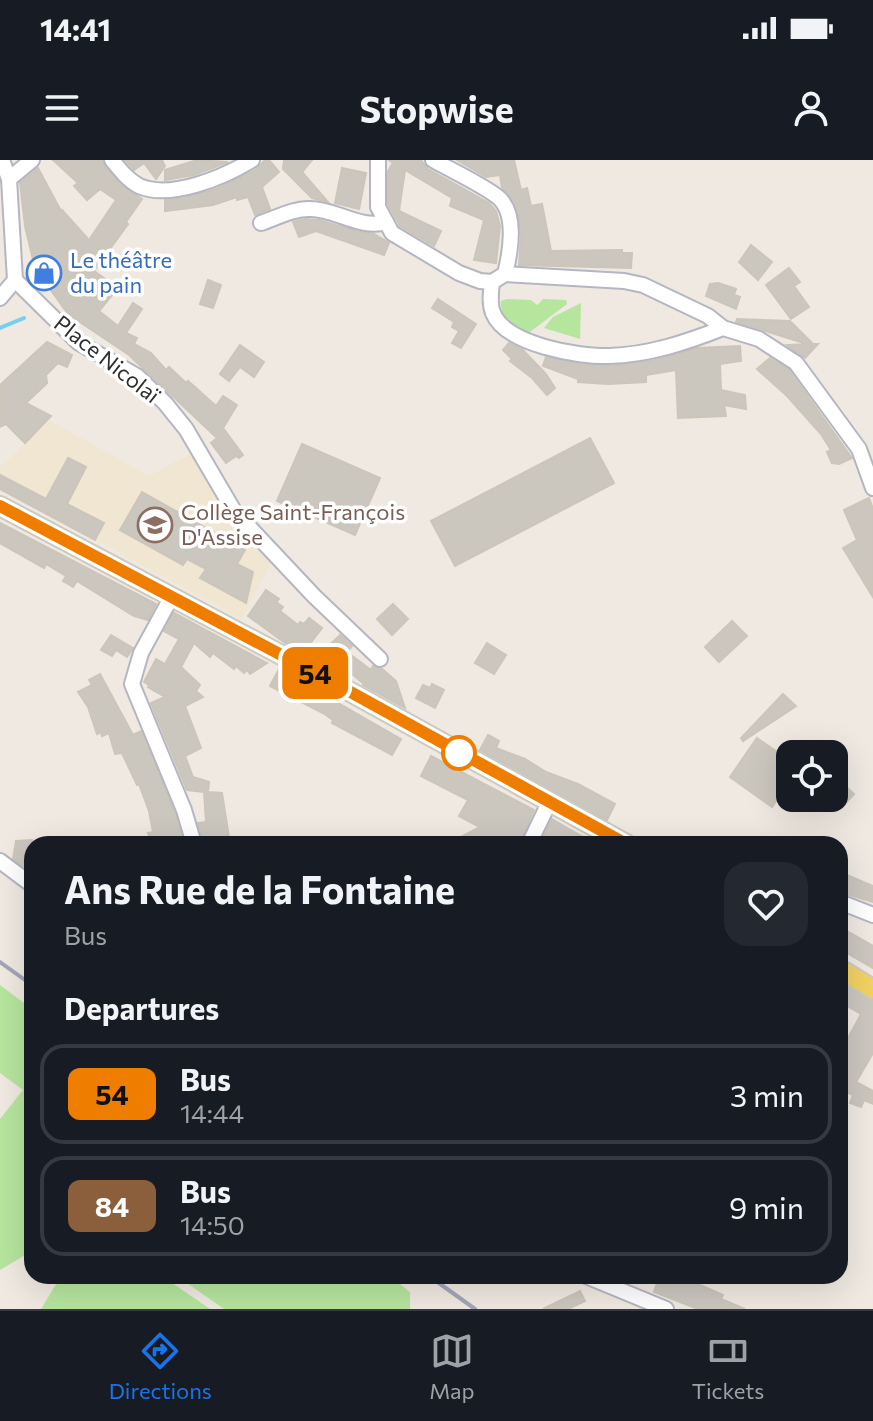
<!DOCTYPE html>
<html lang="en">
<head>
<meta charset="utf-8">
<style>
  body { margin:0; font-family:Commissioner,sans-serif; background:#242831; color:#f1f3f6; height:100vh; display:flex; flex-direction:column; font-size:30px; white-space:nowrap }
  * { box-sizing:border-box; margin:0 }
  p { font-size:26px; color:#9ea1a6 }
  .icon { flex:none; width:44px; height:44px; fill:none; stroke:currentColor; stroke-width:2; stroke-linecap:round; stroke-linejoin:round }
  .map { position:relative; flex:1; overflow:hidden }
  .side { position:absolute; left:24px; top:676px; width:824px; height:448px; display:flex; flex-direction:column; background:#171b24; border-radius:24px; box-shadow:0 8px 32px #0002 }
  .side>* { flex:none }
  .badge { padding:0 16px; border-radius:12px; font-size:28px; line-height:52px }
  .fabs { position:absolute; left:776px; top:580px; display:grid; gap:16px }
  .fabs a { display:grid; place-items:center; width:72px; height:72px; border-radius:16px; background:#171b24; box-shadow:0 8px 32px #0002; font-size:40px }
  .map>.badge { position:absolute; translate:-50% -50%; box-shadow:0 0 0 4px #fff }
  h2 { padding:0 40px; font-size:30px; line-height:72px }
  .round { display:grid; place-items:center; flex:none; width:84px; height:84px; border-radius:24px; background:#242831 }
  .head { display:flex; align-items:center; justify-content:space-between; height:136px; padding:0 40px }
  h1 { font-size:38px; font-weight:700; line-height:60px }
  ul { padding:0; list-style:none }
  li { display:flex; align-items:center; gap:24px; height:100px; margin:0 16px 12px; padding:0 24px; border:4px solid #363941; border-radius:24px }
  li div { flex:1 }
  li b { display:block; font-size:30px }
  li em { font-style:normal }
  li .badge { min-width:88px; font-weight:700; text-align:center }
  .status { display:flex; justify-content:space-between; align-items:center; height:56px; padding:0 40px; background:#171b24; direction:ltr }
  .status svg { height:22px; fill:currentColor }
  header { display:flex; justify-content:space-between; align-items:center; height:104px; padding:0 40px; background:#171b24; font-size:36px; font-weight:700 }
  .dock { display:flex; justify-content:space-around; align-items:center; height:112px; border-top:2px solid #363941; background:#171b24; font-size:22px; color:#9ea1a6 }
  .dock a { display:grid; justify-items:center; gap:4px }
  .dock .selected { color:#1a73e8 }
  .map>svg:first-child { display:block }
</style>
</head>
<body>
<div class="status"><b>14:41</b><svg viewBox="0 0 49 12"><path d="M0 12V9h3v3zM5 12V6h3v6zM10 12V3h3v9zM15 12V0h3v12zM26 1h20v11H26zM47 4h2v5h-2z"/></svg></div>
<header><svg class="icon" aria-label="menu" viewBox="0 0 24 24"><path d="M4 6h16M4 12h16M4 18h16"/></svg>Stopwise<svg class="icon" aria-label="person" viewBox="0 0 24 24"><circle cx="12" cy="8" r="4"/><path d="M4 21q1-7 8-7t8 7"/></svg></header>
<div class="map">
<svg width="873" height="1149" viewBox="0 0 873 1149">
  <rect width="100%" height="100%" fill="#efe9e1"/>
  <!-- education -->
  <path fill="#f0e6d1" d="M 49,260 L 149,316 L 191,293 L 224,346 L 273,399 L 242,459 L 0,329 L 0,307 Z"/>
  <!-- green -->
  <g fill="#b6e59e">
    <path d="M 507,139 L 531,140 L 537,145 L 543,139 L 566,140 L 567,144 L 530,172 C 512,170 500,159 501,141 Z"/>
    <path d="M 581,143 L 580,179 L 544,168 L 553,157 Z"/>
    <path d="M 0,825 L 32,849 L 32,1091 L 0,1110 L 0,959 L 23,930 L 0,913 Z"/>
    <path d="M 61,1116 L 162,1116 L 210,1149 L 41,1149 Z"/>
    <path d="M 177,1116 L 390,1116 L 410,1132 L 410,1149 L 224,1149 Z"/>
  </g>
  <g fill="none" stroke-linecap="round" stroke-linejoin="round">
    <!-- stream -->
    <path stroke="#75cff0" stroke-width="4" d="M 0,168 L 24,158"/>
  </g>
  <!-- building -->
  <g fill="#cbc7bf" stroke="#cbc5ba" stroke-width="2">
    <path d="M 53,0 L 102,0 L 104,6 L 121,25 L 142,39 L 126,62 L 128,64 L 94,111 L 118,128 L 99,151 L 118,166 L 133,143 L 142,149 L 126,173 L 137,178 L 134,184 L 151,193 L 166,210 L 169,207 L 186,223 L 188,221 L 216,246 L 223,236 L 237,245 L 223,268 L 243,295 L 239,298 L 236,296 L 226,303 L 211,283 L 217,278 L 129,195 L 68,154 L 35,108 L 25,66 L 20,23 L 38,8 L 61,51 L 62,50 L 89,80 L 116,40 L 100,29 L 87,40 L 74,26 L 78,23 Z"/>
    <path d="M 125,0 L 162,0 L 165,6 L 156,19 L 144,3 L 134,10 Z"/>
    <path d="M 197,0 L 228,2 L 194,15 L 165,20 L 165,10 Z"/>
    <path d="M 265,0 L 269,0 L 279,12 L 262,27 L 270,49 L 255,55 L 248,37 L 237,40 L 237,37 L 213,45 L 165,51 L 165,40 L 184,38 L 216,29 L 257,9 Z"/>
    <path d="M 284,0 L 312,0 L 302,12 L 328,42 L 312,38 L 283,9 Z"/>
    <path d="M 389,0 L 421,0 L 428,9 L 489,43 L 496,51 L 500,66 L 496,103 L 474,100 L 484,60 L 450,46 L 452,38 L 405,10 L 399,51 L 441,71 L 434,86 L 400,66 L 388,44 L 388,11 L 393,3 Z"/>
    <path d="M 457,0 L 514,0 L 521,30 L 527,28 L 531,46 L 542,44 L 551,91 L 622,90 L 622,93 L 632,93 L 631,108 L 519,105 L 521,75 L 518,53 L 514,41 L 502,28 L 500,15 L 486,17 Z"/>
    <path d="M 342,8 L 366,13 L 359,49 L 335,43 Z"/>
    <path d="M 305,59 L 319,60 L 356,71 L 374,74 L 389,83 L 384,95 L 316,71 L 299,77 L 293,62 Z"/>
    <path d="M 751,85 L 772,102 L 758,120 L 739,102 Z"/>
    <path d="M 789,108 L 800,122 L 794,126 L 809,147 L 791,159 L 766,125 Z"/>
    <path d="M 208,120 L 221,125 L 213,148 L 200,144 Z"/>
    <path d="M 718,123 L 736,129 L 734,135 L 740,137 L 736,149 L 706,136 L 710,124 Z"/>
    <path d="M 438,139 L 476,164 L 461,188 L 452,183 L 459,171 L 452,167 L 454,162 L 432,148 Z"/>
    <path d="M 737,159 L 790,161 L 813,184 L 818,184 L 805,198 L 787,185 L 807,184 L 736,162 Z"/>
    <path d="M 47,182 L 72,195 L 67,207 L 58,203 L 46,215 L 47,223 L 26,243 L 51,256 L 25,283 L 6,264 L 0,267 L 0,225 Z"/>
    <path d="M 509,183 L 523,190 L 546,214 L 555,228 L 547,235 L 532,218 L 510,201 L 512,199 L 503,190 Z"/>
    <path d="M 240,185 L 264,202 L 254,217 L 240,207 L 229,221 L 220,214 Z"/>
    <path d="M 740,186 L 741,201 L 720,204 L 721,230 L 745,235 L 746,249 L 724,245 L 726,256 L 678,258 L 676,210 L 646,215 L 646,222 L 608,224 L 578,222 L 578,219 L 543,206 L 546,197 L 579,204 L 610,206 L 655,200 L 696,188 Z"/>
    <path d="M 770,198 L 789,210 L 852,298 L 839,304 L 832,303 L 827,292 L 831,290 L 821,274 L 787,236 L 757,209 Z"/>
    <path d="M 590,278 L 614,323 L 455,406 L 431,361 Z"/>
    <path d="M 302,284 L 380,318 L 355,375 L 277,341 Z"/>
    <path d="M 68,298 L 86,307 L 67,344 L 104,363 L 95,380 L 0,329 L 0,315 L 46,339 Z"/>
    <path d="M 142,332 L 245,390 L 237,404 L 253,412 L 246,443 L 200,418 L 206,409 L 187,399 L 183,405 L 120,370 Z"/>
    <path d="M 869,338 L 873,349 L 873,437 L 843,388 L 857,380 L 844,350 Z"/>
    <path d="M 0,363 L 156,444 L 148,460 L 134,456 L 77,421 L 73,427 L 63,421 L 66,416 L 46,404 L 44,408 L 0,383 Z"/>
    <path d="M 266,430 L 279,439 L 276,442 L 283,447 L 280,451 L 298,465 L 300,462 L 304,464 L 309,458 L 322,468 L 303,493 L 285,483 L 248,456 Z"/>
    <path d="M 393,444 L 408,459 L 392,475 L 377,459 Z"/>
    <path d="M 174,453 L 267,503 L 250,514 L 247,510 L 244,513 L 236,506 L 234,509 L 213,493 L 210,497 L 194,483 L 181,507 L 200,525 L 196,531 L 203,537 L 185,546 L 201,588 L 185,596 L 193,617 L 209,622 L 208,632 L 222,633 L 230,684 L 204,684 L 198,663 L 206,662 L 204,632 L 187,630 L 151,543 L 165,537 L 148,527 L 149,525 L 144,522 L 156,499 L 165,504 L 179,479 L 164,471 Z"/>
    <path d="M 732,461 L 747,476 L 719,502 L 705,487 Z"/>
    <path d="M 111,475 L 133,488 L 127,497 L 116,490 L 112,496 L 101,490 Z"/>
    <path d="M 340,475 L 352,486 L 347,492 L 371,510 L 373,506 L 382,509 L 396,521 L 405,548 L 363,525 L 364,524 L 340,504 L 331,508 L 315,499 Z"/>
    <path d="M 487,483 L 506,495 L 494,514 L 475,503 Z"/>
    <path d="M 279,509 L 401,579 L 392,595 L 332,563 L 333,560 L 323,553 L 270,526 Z"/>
    <path d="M 100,514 L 133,575 L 141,571 L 175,653 L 184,684 L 152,684 L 148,673 L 153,672 L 149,651 L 139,624 L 137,625 L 122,593 L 115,594 L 109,573 L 102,576 L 101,572 L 97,574 L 88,547 L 78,532 L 92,525 L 89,520 Z"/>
    <path d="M 432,524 L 444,530 L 435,548 L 416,538 L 423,525 L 430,528 Z"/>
    <path d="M 783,534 L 796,546 L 743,581 L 741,578 Z"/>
    <path d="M 488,575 L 499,581 L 496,588 L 525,599 L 546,612 L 578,624 L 615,644 L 607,660 L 480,590 Z"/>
    <path d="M 757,578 L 790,601 L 790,620 L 772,647 L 730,617 Z"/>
    <path d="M 431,596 L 534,650 L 519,684 L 448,684 L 480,667 L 459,656 L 468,640 L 421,616 Z"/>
    <path d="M 841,622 L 854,634 L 843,646 L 834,637 L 834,630 Z"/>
    <path d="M 552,659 L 569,669 L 596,684 L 540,684 Z"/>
    <path d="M 32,680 L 32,712 L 13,699 L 16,681 Z"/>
    <path d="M 840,712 L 873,726 L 873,742 L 840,732 Z"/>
    <path d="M 840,767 L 873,786 L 873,808 L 840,789 Z"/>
    <path d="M 840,823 L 873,841 L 873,893 L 856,922 L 873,931 L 873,944 L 864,940 L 861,947 L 850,943 L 853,935 L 840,929 L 840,877 L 847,880 L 861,854 L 840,842 Z"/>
    <path d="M 673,1116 L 680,1116 L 723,1135 L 721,1139 L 745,1149 L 698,1149 L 654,1132 L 659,1117 L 671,1122 Z"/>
    <path d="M 580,1131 L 585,1141 L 568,1149 L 543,1149 Z"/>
  </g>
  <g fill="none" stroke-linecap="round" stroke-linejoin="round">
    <!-- minor casing -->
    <g stroke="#b4b7c1" stroke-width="18">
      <g id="minor">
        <path d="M 2,0 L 9,19 L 15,120 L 79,183 L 137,216 L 165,243 L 186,269 L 234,351 L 314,436 L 380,499"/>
        <path d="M 112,0 C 120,10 128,20 139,26 C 171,40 224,17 252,0"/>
        <path d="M 378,0 L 378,47 L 392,73 L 459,113 L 480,121 L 492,122"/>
        <path d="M 433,0 C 449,9 489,28 500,39 C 517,56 510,94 505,114"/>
        <path d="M 9,19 L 32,0"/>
        <path d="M 261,63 C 276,58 294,48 311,49 C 336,49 361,70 386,62"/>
        <path d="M 0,138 L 15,120"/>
        <path d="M 723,168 C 687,182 649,195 609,196 C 579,197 506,185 493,153 C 489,143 491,132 492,122 L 505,114 L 624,121 L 643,125 L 708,156 L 723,168 L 759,179 L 796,203 L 859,289 L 873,328"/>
        <path d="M 172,436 L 141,493 L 132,524 L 184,650 L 194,684"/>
        <path d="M 529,684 L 549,643"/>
        <path d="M 0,701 L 32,725"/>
        <path d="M 840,742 L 873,755"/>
        <path d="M 586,1116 L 666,1149"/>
      </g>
    </g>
    <!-- major casing -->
    <g stroke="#c9c9c9" stroke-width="22">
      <g id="major">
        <path d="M 0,346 L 336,524 L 626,684"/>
        <path d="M 840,809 L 873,829"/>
      </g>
    </g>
    <!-- minor -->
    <use href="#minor" stroke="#fff" stroke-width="14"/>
    <!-- major -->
    <use href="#major" stroke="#f2d163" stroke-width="18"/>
    <!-- rail -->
    <g stroke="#a3a6b8" stroke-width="4">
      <path d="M 0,802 L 32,825"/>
      <path d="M 429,1116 L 475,1149"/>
    </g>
  </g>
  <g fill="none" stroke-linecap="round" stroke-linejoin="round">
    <!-- line casing -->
    <g stroke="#fff" stroke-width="18">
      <path id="line" d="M 0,346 L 336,524 L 626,684"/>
    </g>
    <!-- line -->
    <use href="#line" stroke="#ef7d00" stroke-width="12"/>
  </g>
  <!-- icons -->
  <defs>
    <g id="shop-ring" transform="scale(1.8)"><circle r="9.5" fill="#fff" stroke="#3f7fe0" stroke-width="1.5"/><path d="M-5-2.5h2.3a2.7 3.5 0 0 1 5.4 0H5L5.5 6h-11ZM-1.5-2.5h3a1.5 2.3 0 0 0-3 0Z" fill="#3f7fe0"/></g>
    <g id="school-ring" transform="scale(1.8)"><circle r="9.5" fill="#fff" stroke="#8d6e63" stroke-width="1.5"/><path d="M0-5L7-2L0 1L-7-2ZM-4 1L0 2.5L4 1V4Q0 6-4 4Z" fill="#8d6e63"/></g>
  </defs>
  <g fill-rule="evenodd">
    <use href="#shop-ring" x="44" y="113"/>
    <use href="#school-ring" x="155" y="365"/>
  </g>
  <!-- markers -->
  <circle fill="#fff" stroke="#ef7d00" stroke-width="4" cx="459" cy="593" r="16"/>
  <g text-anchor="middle" stroke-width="7" stroke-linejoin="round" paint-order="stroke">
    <!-- shop labels -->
    <g font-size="22" fill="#366cbe" stroke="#fff" text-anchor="start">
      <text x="70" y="108">Le théâtre<tspan x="70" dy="25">du pain</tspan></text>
    </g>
    <!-- street labels -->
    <g font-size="22" fill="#2e2e2e" stroke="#fff">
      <text transform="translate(107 199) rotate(38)" y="8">Place Nicolaï</text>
    </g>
    <!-- education labels -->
    <g font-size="22" fill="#785e54" stroke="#fff" text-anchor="start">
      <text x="181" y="360">Collège Saint-François<tspan x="181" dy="25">D'Assise</tspan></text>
    </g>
  </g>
</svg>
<div class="fabs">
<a><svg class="icon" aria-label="locate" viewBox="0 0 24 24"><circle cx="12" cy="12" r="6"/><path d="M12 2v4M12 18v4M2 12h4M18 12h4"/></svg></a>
</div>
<b class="badge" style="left:315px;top:513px;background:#ef7d00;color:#111">54</b>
<section class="side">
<div class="head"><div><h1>Ans Rue de la Fontaine</h1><p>Bus</p></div><a class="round"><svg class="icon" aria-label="heart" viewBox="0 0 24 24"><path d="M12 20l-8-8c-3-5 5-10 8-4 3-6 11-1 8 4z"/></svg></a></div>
<h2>Departures</h2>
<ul>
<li><span class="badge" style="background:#ef7d00;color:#111">54</span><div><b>Bus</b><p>14:44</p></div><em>3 min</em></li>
<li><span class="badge" style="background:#8b5e3c;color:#fff">84</span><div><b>Bus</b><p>14:50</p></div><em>9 min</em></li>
</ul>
</section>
</div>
<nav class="dock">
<a class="selected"><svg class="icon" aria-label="directions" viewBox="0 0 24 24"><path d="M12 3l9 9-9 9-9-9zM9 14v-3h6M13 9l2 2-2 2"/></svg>Directions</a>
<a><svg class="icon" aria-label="map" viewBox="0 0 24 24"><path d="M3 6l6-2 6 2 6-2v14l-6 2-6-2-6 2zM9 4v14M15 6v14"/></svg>Map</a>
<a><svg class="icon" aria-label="tickets" viewBox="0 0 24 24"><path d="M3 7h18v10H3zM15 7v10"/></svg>Tickets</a>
</nav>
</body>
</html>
